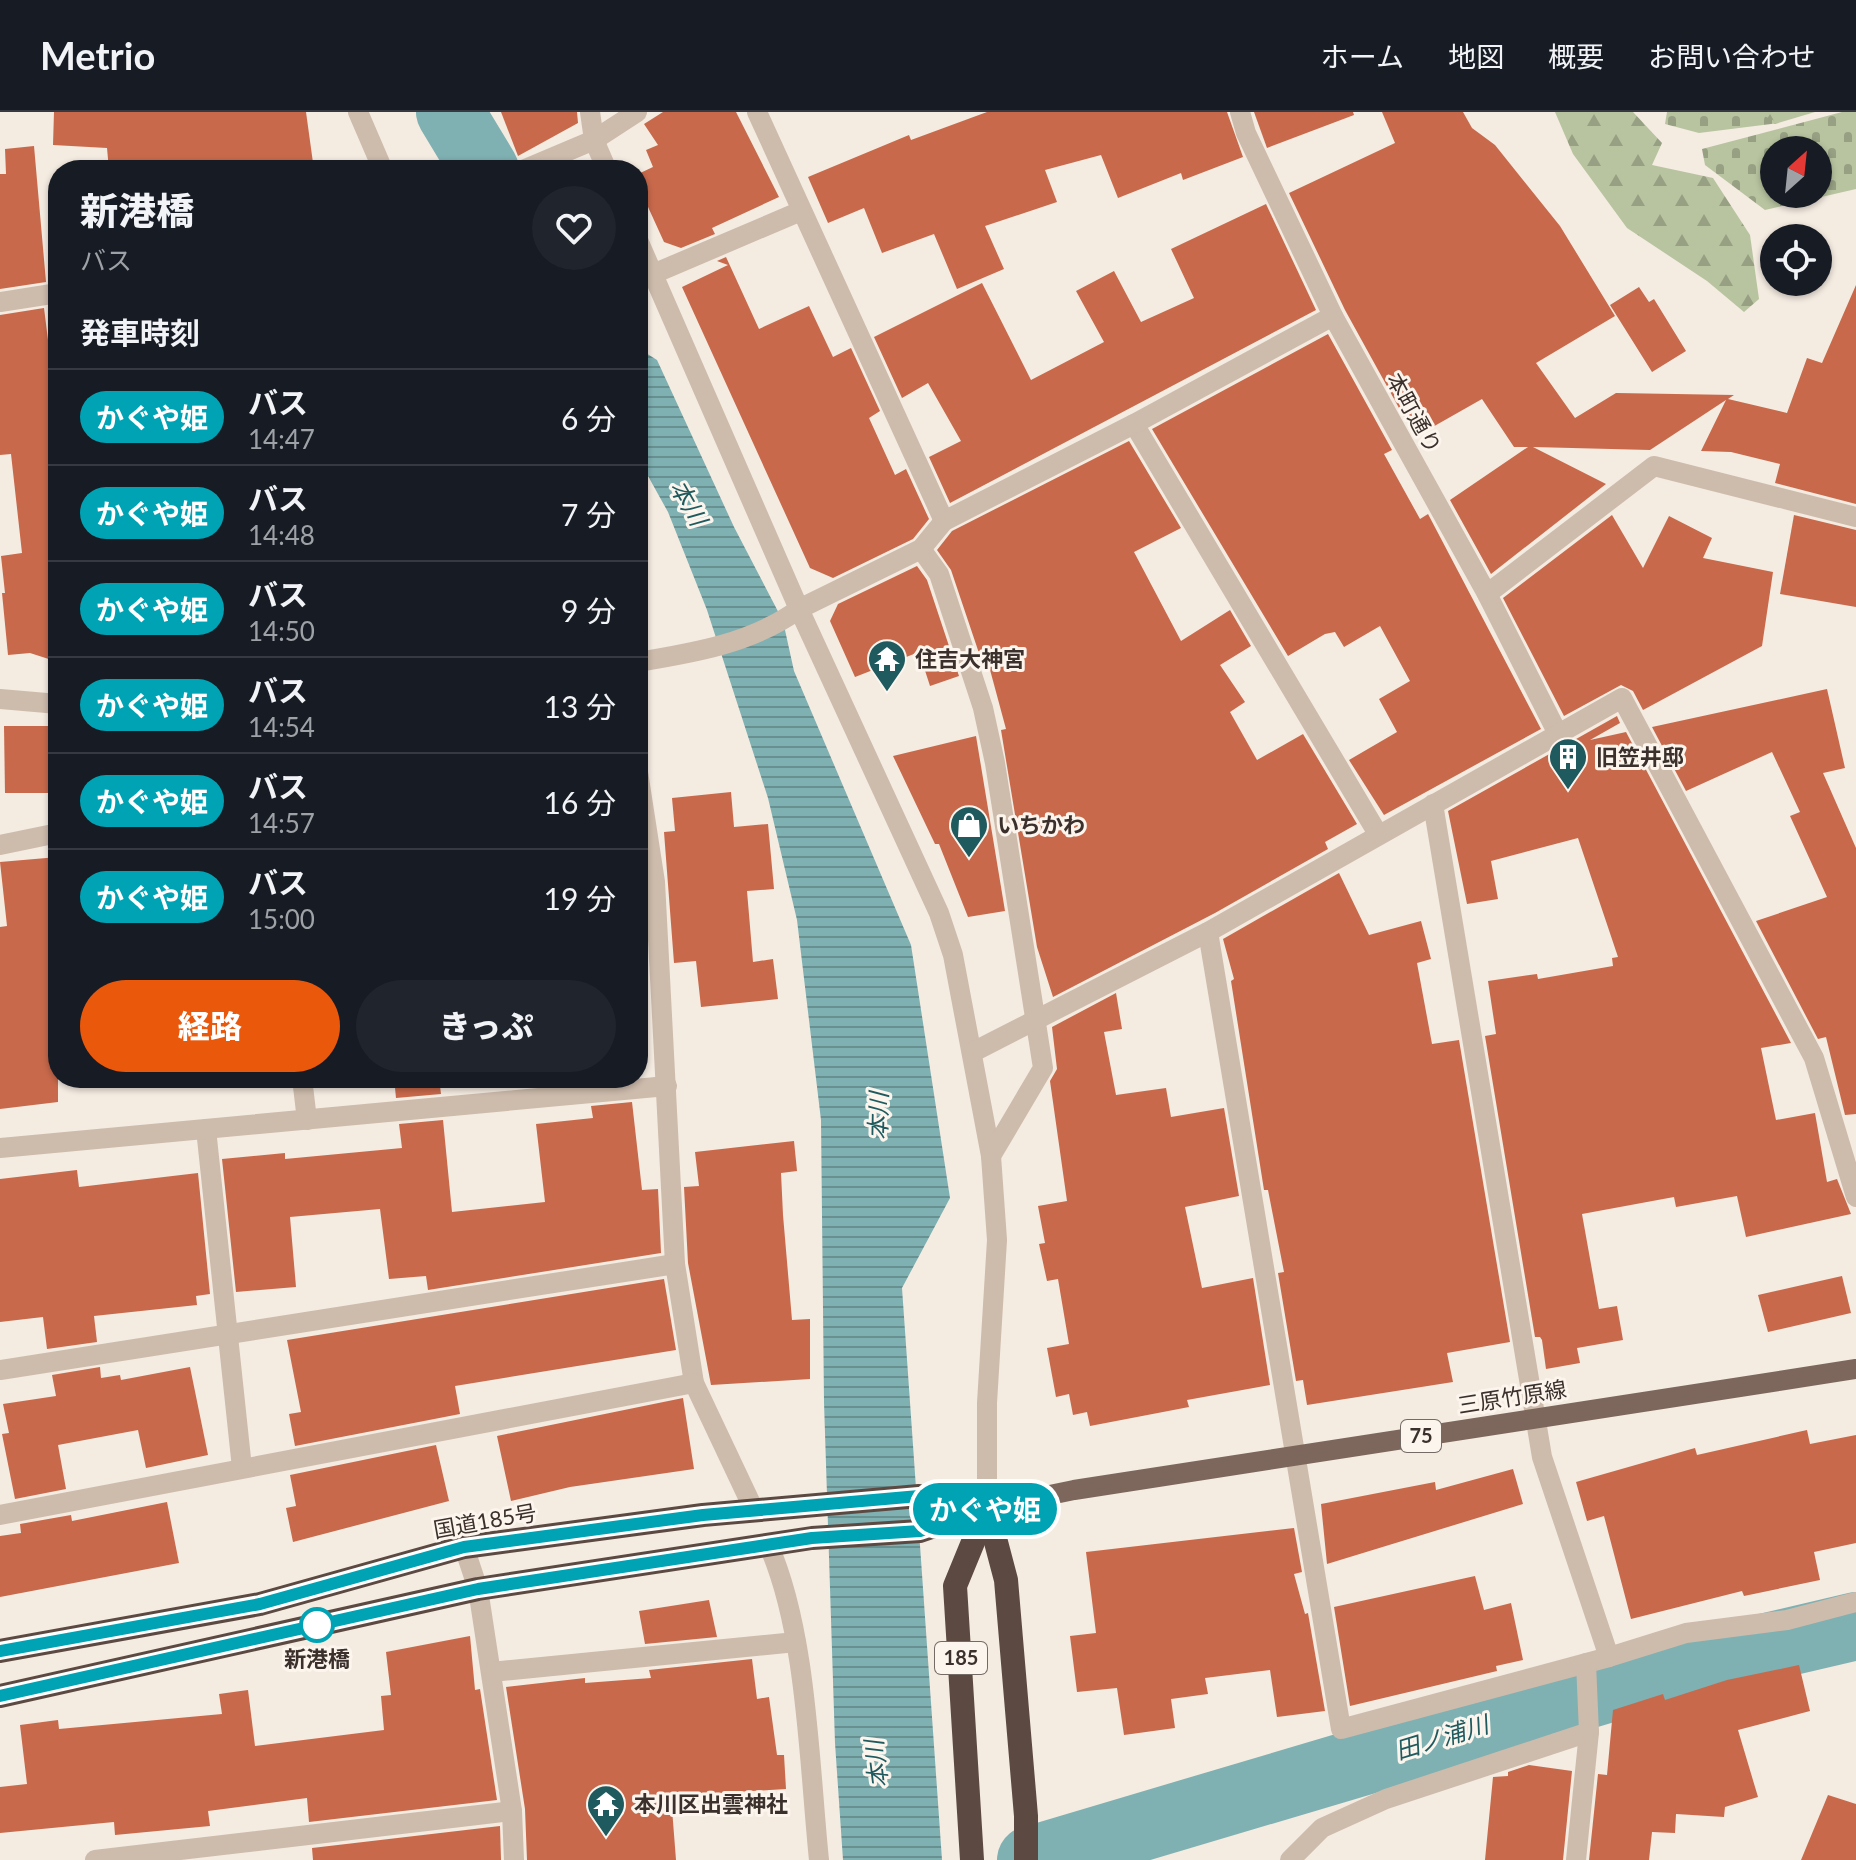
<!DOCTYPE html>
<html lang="ja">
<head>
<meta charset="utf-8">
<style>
  body { margin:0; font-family:Lato,"Noto Sans JP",sans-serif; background:#20242c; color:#f1f3f6; height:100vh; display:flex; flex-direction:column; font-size:30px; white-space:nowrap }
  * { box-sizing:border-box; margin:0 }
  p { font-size:26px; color:#9ea1a6 }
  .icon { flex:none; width:44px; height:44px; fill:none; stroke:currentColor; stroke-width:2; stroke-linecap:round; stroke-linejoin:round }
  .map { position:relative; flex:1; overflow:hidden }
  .panel { position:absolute; left:48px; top:48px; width:600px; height:928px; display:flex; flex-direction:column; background:#171b24; border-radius:32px; box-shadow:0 2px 6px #0004 }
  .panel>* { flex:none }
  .badge { padding:0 16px; border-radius:26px; font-size:28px; line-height:52px }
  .needle { width:52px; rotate:27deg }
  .controls { position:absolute; left:1760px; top:24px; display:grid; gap:16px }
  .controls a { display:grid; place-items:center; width:72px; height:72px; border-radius:50%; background:#171b24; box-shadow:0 2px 6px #0004; font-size:40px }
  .map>.badge { position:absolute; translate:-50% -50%; box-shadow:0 0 0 4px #fff }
  h2 { padding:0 32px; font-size:30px; line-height:72px }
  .round { display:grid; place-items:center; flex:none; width:84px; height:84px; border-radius:42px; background:#20242c }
  .headline { display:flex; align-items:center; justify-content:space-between; height:136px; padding:0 32px }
  h1 { font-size:38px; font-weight:800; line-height:60px }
  .primary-button { display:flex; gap:16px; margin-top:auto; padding:16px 32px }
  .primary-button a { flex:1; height:92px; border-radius:48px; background:#ea580c; color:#fff; font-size:32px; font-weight:800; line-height:92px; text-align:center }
  .primary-button a+a { background:#20242c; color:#f1f3f6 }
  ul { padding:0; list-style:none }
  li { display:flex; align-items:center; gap:24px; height:96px; padding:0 32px; border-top:2px solid #363941 }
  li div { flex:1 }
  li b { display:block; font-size:30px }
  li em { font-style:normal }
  li .badge { min-width:88px; font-weight:700; text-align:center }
  header { display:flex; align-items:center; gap:48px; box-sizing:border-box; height:112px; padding:0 40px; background:#171b24; border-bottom:2px solid #363941 }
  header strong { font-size:38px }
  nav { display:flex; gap:44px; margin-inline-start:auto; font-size:28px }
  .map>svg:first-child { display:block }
</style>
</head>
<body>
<header>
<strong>Metrio</strong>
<nav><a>ホーム</a><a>地図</a><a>概要</a><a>お問い合わせ</a></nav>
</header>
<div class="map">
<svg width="1856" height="1748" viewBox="0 0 1856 1748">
  <defs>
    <pattern id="forest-firs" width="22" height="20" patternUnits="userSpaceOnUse" patternTransform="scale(2)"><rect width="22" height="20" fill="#b8c4a0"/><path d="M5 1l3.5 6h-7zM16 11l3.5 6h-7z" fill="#97a083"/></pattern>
    <pattern id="cemetery-stones" width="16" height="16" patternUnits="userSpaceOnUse" patternTransform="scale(2)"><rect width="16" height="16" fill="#b8c4a0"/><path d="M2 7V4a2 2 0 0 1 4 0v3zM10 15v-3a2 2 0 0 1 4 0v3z" fill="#97a083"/></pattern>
    <pattern id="water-rules" width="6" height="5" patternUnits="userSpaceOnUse" patternTransform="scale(2)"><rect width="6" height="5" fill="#7fb0b2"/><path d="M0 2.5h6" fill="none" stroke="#699091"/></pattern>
  </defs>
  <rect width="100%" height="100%" fill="#f4ebe1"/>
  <!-- forest -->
  <g fill="url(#forest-firs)">
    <path d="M 1555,0 L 1633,0 L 1662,31 L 1652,53 L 1713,66 L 1750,123 L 1759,187 L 1744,200 L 1707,169 L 1627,116 L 1573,42 Z"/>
    <path d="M 1753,0 L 1815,0 L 1775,12 Z"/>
  </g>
  <!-- cemetery -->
  <g fill="url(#cemetery-stones)" fill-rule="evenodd">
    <path d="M 1667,0 L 1756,0 L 1779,11 L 1699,21 L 1665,12 Z"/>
    <path d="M 1842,0 L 1856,0 L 1856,77 L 1765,98 L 1705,53 L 1702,37 ZM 1774,38 L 1818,38 L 1818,82 L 1774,82 Z"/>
  </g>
  <!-- water -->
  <path fill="url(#water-rules)" d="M 638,236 L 657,248 L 734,415 L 783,509 L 794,559 L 911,833 L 950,1086 L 902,1176 L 942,1748 L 843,1748 L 835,1631 L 824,1290 L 821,1008 L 797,808 L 768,686 L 707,498 L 668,400 L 638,346 Z"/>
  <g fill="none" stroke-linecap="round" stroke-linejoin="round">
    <!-- river -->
    <g stroke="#7fb0b2" stroke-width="68">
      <path d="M 450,0 L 485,58"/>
      <path d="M 1031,1748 L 1677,1556 L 1856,1514"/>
    </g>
  </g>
  <!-- building -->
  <g fill="#c8694b">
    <path d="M 54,0 L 306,0 L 314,58 L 109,58 L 107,36 L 53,33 Z"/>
    <path d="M 501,0 L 577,0 L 578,11 L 518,44 Z"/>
    <path d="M 663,0 L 736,0 L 779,85 L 712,116 L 715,122 L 681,136 L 664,130 L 638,73 L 638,62 L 653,55 L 646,38 L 658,33 L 644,12 Z"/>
    <path d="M 987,0 L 1227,0 L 1243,45 L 1183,68 L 1181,61 L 1118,86 L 1101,43 L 1045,58 L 1057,90 L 985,114 L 1004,157 L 957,177 L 934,122 L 882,141 L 864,96 L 828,111 L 808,65 L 909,23 L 911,28 Z"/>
    <path d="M 1254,0 L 1353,0 L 1354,3 L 1267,36 Z"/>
    <path d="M 1382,0 L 1463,0 L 1472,16 L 1495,33 L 1560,114 L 1615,204 L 1536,251 L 1575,306 L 1616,281 L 1734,283 L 1728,287 L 1787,301 L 1807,246 L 1822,251 L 1856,173 L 1856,392 L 1775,371 L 1780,352 L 1731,340 L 1701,339 L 1726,288 L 1650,338 L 1533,335 L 1606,372 L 1491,462 L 1450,388 L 1528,335 L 1514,335 L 1482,287 L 1415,325 L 1345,198 L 1289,81 L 1395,31 Z"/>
    <path d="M 34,34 L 46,170 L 0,177 L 0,62 L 6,62 L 5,37 Z"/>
    <path d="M 1266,92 L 1316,198 L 950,391 L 929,345 L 961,329 L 928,271 L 902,286 L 874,225 L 982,171 L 1031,268 L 1104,230 L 1076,179 L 1114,159 L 1141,210 L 1194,186 L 1171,137 Z"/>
    <path d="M 726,145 L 759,217 L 809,194 L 833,245 L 851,236 L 880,299 L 869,306 L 895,363 L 906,357 L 929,407 L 913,427 L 833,466 L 810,456 L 682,175 L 728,153 L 717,149 Z"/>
    <path d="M 1639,175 L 1649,190 L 1654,187 L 1686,239 L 1652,260 L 1610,193 Z"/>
    <path d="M 44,196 L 53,268 L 58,267 L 58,550 L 30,541 L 8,543 L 2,481 L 5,481 L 1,444 L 22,441 L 11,342 L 0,343 L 0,203 Z"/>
    <path d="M 1328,222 L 1392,338 L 1384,342 L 1420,407 L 1428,402 L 1541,617 L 1384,703 L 1349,648 L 1397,620 L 1379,587 L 1410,569 L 1380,514 L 1344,535 L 1335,520 L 1325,522 L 1288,544 L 1152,317 Z"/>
    <path d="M 1129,329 L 1181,416 L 1134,440 L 1181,529 L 1230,498 L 1251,534 L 1220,553 L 1245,590 L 1230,600 L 1257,648 L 1303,622 L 1357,712 L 1325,730 L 1328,737 L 1215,801 L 1053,885 L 1037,835 L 1001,618 L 1006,617 L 989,554 L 984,556 L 951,458 L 937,438 L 952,419 Z"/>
    <path d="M 1612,403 L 1643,456 L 1669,404 L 1712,426 L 1703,446 L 1773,460 L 1762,534 L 1643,598 L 1633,579 L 1621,573 L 1564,604 L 1503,486 Z"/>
    <path d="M 1794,403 L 1856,418 L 1856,495 L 1780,482 Z"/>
    <path d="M 917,454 L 927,468 L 959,564 L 930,574 L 919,540 L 855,565 L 830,509 L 838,492 Z"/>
    <path d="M 1827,577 L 1845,656 L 1823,661 L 1856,736 L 1856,1002 L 1845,1003 L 1826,925 L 1818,927 L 1756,809 L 1827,785 L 1790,704 L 1800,700 L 1772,640 L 1686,679 L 1652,615 Z"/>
    <path d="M 1617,604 L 1620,611 L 1590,628 L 1626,620 L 1791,931 L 1761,936 L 1776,1008 L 1815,1001 L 1827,1070 L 1837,1067 L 1851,1102 L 1746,1125 L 1737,1084 L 1676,1095 L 1674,1085 L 1582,1102 L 1599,1197 L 1617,1194 L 1623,1228 L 1577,1236 L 1580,1251 L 1546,1257 L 1542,1228 L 1540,1225 L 1535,1225 L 1485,924 L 1496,922 L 1488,869 L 1537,862 L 1538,867 L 1613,854 L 1612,846 L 1618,845 L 1578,726 L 1491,749 L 1498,787 L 1467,792 L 1448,699 Z"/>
    <path d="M 4,614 L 58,614 L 58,681 L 5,681 Z"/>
    <path d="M 976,624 L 1005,799 L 968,805 L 939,732 L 935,732 L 893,644 Z"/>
    <path d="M 731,680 L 734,715 L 768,712 L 774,777 L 747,779 L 753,850 L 773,847 L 778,887 L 701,895 L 696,849 L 674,851 L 664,720 L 675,719 L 672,686 Z"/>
    <path d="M 58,745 L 58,990 L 0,997 L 0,815 L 7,814 L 0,750 Z"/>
    <path d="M 1339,761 L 1369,823 L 1421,809 L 1431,847 L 1417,851 L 1432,932 L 1459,928 L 1510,1230 L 1447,1241 L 1453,1270 L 1307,1293 L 1303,1268 L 1296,1269 L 1278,1161 L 1284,1160 L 1268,1078 L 1264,1078 L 1231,869 L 1234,867 L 1223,827 Z"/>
    <path d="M 1116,881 L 1122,917 L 1104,920 L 1116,983 L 1166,976 L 1171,1005 L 1224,996 L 1239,1084 L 1185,1095 L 1202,1176 L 1253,1166 L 1270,1273 L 1187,1288 L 1189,1295 L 1090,1314 L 1087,1300 L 1073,1303 L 1069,1282 L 1056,1285 L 1047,1236 L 1069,1232 L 1058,1167 L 1047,1169 L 1039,1132 L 1045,1131 L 1038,1094 L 1067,1089 L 1050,969 L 1057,957 L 1052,915 Z"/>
    <path d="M 394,966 L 439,966 L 441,982 L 396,986 Z"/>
    <path d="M 632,990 L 642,1078 L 658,1077 L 661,1141 L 428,1178 L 426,1164 L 389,1167 L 380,1097 L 290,1105 L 296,1175 L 236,1180 L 222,1047 L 285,1041 L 285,1047 L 402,1036 L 399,1012 L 443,1008 L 452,1100 L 545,1090 L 536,1012 L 593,1006 L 591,994 Z"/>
    <path d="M 794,1029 L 797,1059 L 781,1061 L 783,1103 L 792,1208 L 810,1207 L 810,1267 L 711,1273 L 688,1151 L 684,1075 L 699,1074 L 695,1040 Z"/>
    <path d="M 77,1058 L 79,1075 L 198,1061 L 210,1182 L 196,1184 L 197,1193 L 94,1204 L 97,1230 L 47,1237 L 43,1205 L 0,1210 L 0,1067 Z"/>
    <path d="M 1842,1164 L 1851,1201 L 1768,1220 L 1758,1183 Z"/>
    <path d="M 664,1167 L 676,1238 L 455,1274 L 460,1302 L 295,1334 L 289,1302 L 301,1300 L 287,1228 Z"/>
    <path d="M 100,1255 L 101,1266 L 120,1263 L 121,1268 L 190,1255 L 208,1343 L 146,1356 L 138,1318 L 58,1333 L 66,1377 L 15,1387 L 2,1322 L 9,1321 L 3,1292 L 56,1284 L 52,1263 Z"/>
    <path d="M 683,1286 L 694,1357 L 570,1375 L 511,1389 L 497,1324 Z"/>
    <path d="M 1807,1318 L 1810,1332 L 1856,1323 L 1856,1431 L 1814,1440 L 1820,1468 L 1744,1484 L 1742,1479 L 1631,1507 L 1604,1404 L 1587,1409 L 1576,1370 L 1695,1336 L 1697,1343 Z"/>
    <path d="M 436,1333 L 449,1389 L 293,1430 L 286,1396 L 296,1394 L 290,1363 Z"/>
    <path d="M 1513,1357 L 1523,1392 L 1327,1452 L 1321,1392 L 1435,1370 L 1436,1378 Z"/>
    <path d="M 167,1390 L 179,1451 L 0,1485 L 0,1424 L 21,1421 L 20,1412 L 71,1403 L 72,1409 Z"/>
    <path d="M 1294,1416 L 1302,1460 L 1294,1462 L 1305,1502 L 1308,1501 L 1325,1599 L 1277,1605 L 1270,1558 L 1205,1566 L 1208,1582 L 1171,1587 L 1175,1616 L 1124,1623 L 1117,1576 L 1077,1580 L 1070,1524 L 1096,1521 L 1086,1440 Z"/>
    <path d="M 1475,1464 L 1484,1498 L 1511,1491 L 1523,1548 L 1496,1554 L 1497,1559 L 1350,1594 L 1334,1495 Z"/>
    <path d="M 709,1488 L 717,1525 L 645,1532 L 639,1499 Z"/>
    <path d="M 470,1524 L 475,1578 L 480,1577 L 497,1688 L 309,1710 L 307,1686 L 208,1699 L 210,1714 L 115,1723 L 114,1710 L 0,1721 L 0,1675 L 27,1672 L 20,1613 L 58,1608 L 59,1617 L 222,1602 L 219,1582 L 248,1578 L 255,1634 L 384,1618 L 381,1584 L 391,1583 L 386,1540 Z"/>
    <path d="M 752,1547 L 757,1587 L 769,1585 L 777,1643 L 784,1643 L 786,1677 L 671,1684 L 676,1748 L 527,1748 L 525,1697 L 506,1575 L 585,1566 L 585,1571 L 651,1566 L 649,1558 Z"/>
    <path d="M 1799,1553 L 1810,1599 L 1738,1618 L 1758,1685 L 1725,1695 L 1724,1705 L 1676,1702 L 1675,1721 L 1652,1720 L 1649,1748 L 1589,1748 L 1598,1662 L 1607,1663 L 1613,1598 L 1663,1582 L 1665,1588 L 1727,1568 Z"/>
    <path d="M 1529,1653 L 1572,1659 L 1563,1748 L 1485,1748 L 1493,1665 L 1508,1664 L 1508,1660 Z"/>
    <path d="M 1828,1683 L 1856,1692 L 1856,1748 L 1801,1748 Z"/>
    <path d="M 500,1714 L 501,1748 L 313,1748 L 312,1736 Z"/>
  </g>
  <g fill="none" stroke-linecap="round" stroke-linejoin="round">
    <!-- minor -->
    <g stroke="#cdbbac" stroke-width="20">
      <path d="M 358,0 L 383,58"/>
      <path d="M 590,0 L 594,28 L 607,58"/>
      <path d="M 757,0 L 944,409"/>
      <path d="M 1240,0 L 1246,21 L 1333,204 L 1487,482 L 1557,620"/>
      <path d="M 523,58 L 594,28 L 637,0"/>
      <path d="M 638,128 L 799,497 L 939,801 L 953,843 L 991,1044 L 997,1128 L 987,1291 L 987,1396"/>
      <path d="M 653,162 L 801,99"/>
      <path d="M 0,190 L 58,181"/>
      <path d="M 1134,312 L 1378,722"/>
      <path d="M 921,437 L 939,462 L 983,596 L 995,651 L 1043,956 L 991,1044"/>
      <path d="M 1487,482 L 1654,354 L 1856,405"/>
      <path d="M 638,550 C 693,541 753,531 799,497 L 921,437 L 944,409 L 1134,312 L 1333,204"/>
      <path d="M 0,587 L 58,592"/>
      <path d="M 638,660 L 655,770 L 675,1152 L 694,1271 L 754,1398"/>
      <path d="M 1433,692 L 1542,1345 L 1609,1545"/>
      <path d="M 0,733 L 58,721"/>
      <path d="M 1208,820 L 1341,1617 L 1609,1545 L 1686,1521 L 1787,1508 L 1856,1490"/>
      <path d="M 973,940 L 1208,820 L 1622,586 L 1814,946 L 1856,1085"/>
      <path d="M 302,966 L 307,1008"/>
      <path d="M 206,1017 L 242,1356"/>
      <path d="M 0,1036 L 667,974"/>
      <path d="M 0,1258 L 675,1152"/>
      <path d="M 0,1403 L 694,1271"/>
      <path d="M 768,1432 C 807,1519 809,1651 819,1748"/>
      <path d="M 464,1435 L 478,1477 L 512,1699 L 514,1748"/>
      <path d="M 491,1560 L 796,1530"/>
      <path d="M 95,1748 L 512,1699"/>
      <path d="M 1290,1748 L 1322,1716 L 1386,1687 L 1589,1620"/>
      <path d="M 1576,1748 L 1589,1620 L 1586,1551"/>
    </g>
    <!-- major -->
    <path stroke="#7d675c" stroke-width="20" d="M 987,1396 L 1074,1378 L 1856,1257"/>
    <!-- highway -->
    <g stroke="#5c4a42" stroke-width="24">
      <path d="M 987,1396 L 1006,1468 L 1026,1704 L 1026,1748"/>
      <path d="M 0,1539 L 260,1492 L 464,1435 L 703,1403 L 919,1384 L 985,1396"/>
      <path d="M 0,1584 L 478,1477 L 812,1426 L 920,1419 L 987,1396"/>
      <path d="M 972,1748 L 955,1474 L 987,1396"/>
    </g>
  </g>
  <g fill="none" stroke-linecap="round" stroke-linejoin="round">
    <!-- line casing -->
    <g stroke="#fff" stroke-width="18">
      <path id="line" d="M 0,1539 L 260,1492 L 464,1435 L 703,1403 L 919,1384 L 987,1396 L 920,1419 L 812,1426 L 478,1477 L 0,1584"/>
    </g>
    <!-- line -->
    <use href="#line" stroke="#00a3b4" stroke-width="12"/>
  </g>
  <!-- icons -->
  <defs>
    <g id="temple-pin" transform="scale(2)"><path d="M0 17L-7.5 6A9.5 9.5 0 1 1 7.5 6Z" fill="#1f5a5e" stroke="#fbf5ee"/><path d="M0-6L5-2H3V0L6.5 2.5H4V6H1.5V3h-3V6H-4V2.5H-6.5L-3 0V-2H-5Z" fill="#fff"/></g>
    <g id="building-pin" transform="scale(2)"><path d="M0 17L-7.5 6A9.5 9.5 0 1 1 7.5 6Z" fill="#1f5a5e" stroke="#fbf5ee"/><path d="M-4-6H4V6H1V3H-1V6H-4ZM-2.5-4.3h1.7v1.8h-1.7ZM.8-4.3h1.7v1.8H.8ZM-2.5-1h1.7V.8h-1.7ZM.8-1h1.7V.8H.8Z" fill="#fff"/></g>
    <g id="shop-pin" transform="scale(2)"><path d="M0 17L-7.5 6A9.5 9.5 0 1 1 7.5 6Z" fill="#1f5a5e" stroke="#fbf5ee"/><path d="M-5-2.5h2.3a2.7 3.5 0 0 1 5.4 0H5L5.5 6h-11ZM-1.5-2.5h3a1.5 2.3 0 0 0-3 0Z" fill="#fff"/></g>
  </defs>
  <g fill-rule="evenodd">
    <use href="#temple-pin" x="887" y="547"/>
    <use href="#building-pin" x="1568" y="645"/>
    <use href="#shop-pin" x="969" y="713"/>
    <use href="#temple-pin" x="606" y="1692"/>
  </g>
  <!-- markers -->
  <circle fill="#fff" stroke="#00a3b4" stroke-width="4" cx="317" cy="1513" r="16"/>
  <g text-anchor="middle" stroke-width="6" stroke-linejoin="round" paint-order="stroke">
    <!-- shield labels -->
    <g fill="#fbf5ee" stroke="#756b66" stroke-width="2">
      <rect x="1401" y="1308" width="40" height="32" rx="6"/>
      <rect x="935" y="1530" width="52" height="32" rx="6"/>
    </g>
    <g font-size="20" font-weight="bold" fill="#3b302b">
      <text x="1421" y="1331">75</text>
      <text x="961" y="1553">185</text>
    </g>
    <!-- street labels -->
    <g font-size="22" fill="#3b302b" stroke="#fbf5ee">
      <text transform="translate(1414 301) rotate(61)" y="8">本町通り</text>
      <text transform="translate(1512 1285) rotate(-9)" y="8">三原竹原線</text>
      <text transform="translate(485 1409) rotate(-10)" y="8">国道185号</text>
    </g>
    <!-- poi labels -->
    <g font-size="22" font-weight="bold" fill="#3b302b" stroke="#fbf5ee" text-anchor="start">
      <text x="915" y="555">住吉大神宮</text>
      <text x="1596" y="653">旧笠井邸</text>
      <text x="997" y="721">いちかわ</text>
      <text x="634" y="1700">本川区出雲神社</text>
    </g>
    <!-- stop labels -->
    <g font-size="22" font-weight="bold" fill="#3b302b" stroke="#fbf5ee">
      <text x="317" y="1555">新港橋</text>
    </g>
    <!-- water labels -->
    <g font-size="24" font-style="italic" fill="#1f5a5e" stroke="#fbf5ee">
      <text transform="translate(688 391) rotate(60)" y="8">本川</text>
      <text transform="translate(879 1004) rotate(-89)" y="8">本川</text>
      <text transform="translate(1442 1626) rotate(-17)" y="8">田ノ浦川</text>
      <text transform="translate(877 1652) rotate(-97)" y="8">本川</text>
    </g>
  </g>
</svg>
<div class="controls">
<a><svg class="needle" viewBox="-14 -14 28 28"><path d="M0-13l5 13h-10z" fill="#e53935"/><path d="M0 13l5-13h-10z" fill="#9ea1a6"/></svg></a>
<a><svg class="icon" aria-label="locate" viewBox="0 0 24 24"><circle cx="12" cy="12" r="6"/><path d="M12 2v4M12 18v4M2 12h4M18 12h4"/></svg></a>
</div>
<b class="badge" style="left:985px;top:1397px;background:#00a3b4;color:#fff">かぐや姫</b>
<section class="panel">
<div class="headline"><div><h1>新港橋</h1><p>バス</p></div><a class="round"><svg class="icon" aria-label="heart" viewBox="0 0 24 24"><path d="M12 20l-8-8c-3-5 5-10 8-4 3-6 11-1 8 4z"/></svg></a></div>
<h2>発車時刻</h2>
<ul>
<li><span class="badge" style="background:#00a3b4;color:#fff">かぐや姫</span><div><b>バス</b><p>14:47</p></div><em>6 分</em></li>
<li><span class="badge" style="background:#00a3b4;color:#fff">かぐや姫</span><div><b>バス</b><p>14:48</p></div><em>7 分</em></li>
<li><span class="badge" style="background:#00a3b4;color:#fff">かぐや姫</span><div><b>バス</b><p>14:50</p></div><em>9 分</em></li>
<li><span class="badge" style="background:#00a3b4;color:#fff">かぐや姫</span><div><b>バス</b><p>14:54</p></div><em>13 分</em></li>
<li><span class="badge" style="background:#00a3b4;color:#fff">かぐや姫</span><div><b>バス</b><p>14:57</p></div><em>16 分</em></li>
<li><span class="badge" style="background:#00a3b4;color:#fff">かぐや姫</span><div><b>バス</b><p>15:00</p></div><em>19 分</em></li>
</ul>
<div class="primary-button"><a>経路</a><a>きっぷ</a></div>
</section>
</div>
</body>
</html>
